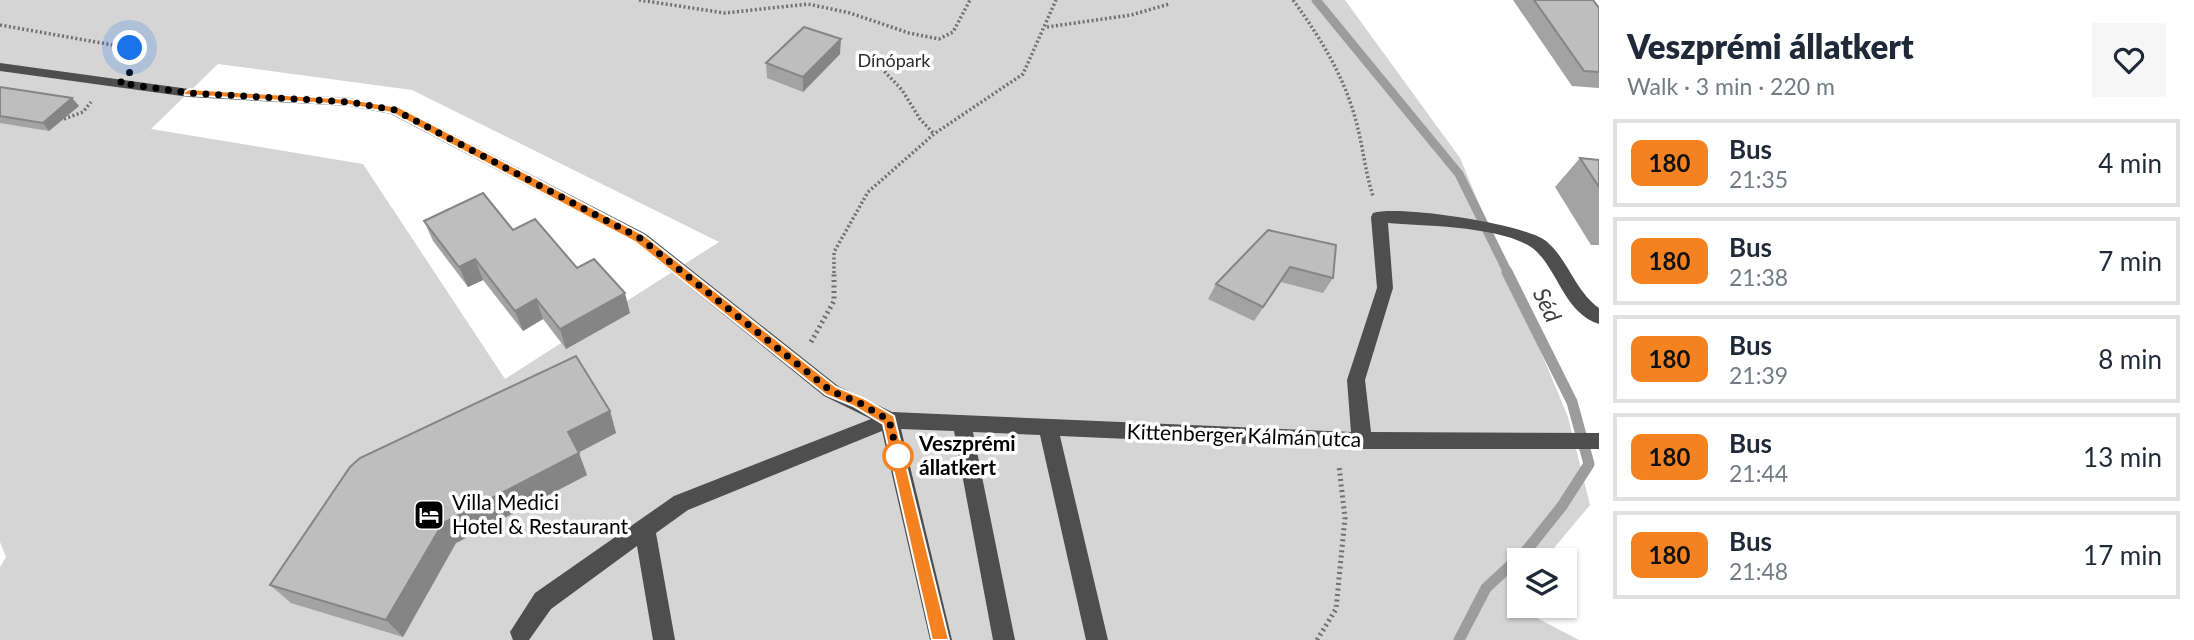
<!DOCTYPE html>
<html lang="en">
<head>
<meta charset="utf-8">
<style>
  body { margin:0; font-family:Lato,sans-serif; background:#f6f6f7; color:#1f2937; height:100vh; display:flex; flex-direction:column; font-size:26px; white-space:nowrap }
  * { box-sizing:border-box; margin:0 }
  p { font-size:23px; color:#747a83 }
  .icon { flex:none; width:38px; height:38px; fill:none; stroke:currentColor; stroke-width:2; stroke-linecap:round; stroke-linejoin:round }
  .map { position:relative; flex:1; overflow:hidden }
  .side { display:flex; flex-direction:column; background:#fff; width:595px }
  .side>* { flex:none }
  .badge { padding:0 14px; border-radius:10px; font-size:24px; line-height:46px }
  .fabs { position:absolute; left:1507px; top:548px; display:grid; gap:14px }
  .fabs a { display:grid; place-items:center; width:70px; height:70px; border-radius:0px; background:#fff; box-shadow:0 2px 5px #0004; font-size:35px }
  .you { position:absolute; width:35px; height:35px; margin:-18px; border:5px solid #fff; border-radius:50%; background:#1a73e8; box-shadow:0 0 0 10px #1a73e833 }
  .map>.badge { position:absolute; translate:-50% -50%; box-shadow:0 0 0 4px #fff }
  .round { display:grid; place-items:center; flex:none; width:74px; height:74px; border-radius:0px; background:#f6f6f7 }
  .summary { display:flex; align-items:center; justify-content:space-between; height:119px; padding:0 28px }
  h1 { font-size:33px; font-weight:800; line-height:52px }
  ul { padding:0; list-style:none }
  li { display:flex; align-items:center; gap:21px; height:88px; margin:0 14px 10px; padding:0 14px; border:4px solid #e0e1e3; border-radius:0px }
  li div { flex:1 }
  li b { display:block; font-size:26px }
  li em { font-style:normal }
  li .badge { min-width:77px; font-weight:700; text-align:center }
  main { display:flex; flex:1; min-height:0 }
  .map>svg:first-child { display:block }
</style>
</head>
<body>
<main>
<div class="map">
<svg width="1599" height="640" viewBox="0 0 1599 640">
  <rect width="100%" height="100%" fill="#fff"/>
  <!-- green -->
  <path fill="#d5d5d5" fill-rule="evenodd" d="M 0,0 L 1345,0 L 1460,158 L 1568,417 L 1590,505 L 1544,560 L 1519,560 L 1519,589 L 1508,603 L 1579,640 L 0,640 L 0,567 L 6,557 L 0,542 ZM 218,64 L 412,90 L 719,242 L 505,379 L 363,164 L 151,129 Z"/>
  <g fill="none" stroke-linecap="round" stroke-linejoin="round">
    <!-- stream-far1 -->
    <path stroke="#9c9c9c" stroke-width="9" d="M 1316,0 L 1459,174 L 1508,273"/>
    <!-- stream -->
    <path stroke="#9c9c9c" stroke-width="11" d="M 1459,640 L 1486,588 L 1526,551 L 1562,506 L 1589,464 L 1572,402 L 1507,272"/>
    <!-- path-far1 -->
    <g stroke="#707070" stroke-width="3.5" stroke-dasharray="2 2.5" stroke-linecap="butt">
      <path d="M 639,0 L 725,13 L 808,4 L 850,13 L 909,33 L 939,39 L 953,32 L 970,0"/>
      <path d="M 1293,0 C 1320,37 1344,76 1356,121 C 1363,146 1365,172 1373,196"/>
      <path d="M 0,25 L 130,48 L 131,62"/>
      <path d="M 1047,27 L 1131,15 L 1169,4"/>
      <path d="M 869,55 L 902,90 L 920,119 L 934,134"/>
      <path d="M 64,119 L 83,112 L 91,102"/>
      <path d="M 834,273 L 834,252 L 868,192 L 934,134 L 1023,74 L 1056,0"/>
    </g>
    <!-- path -->
    <g stroke="#707070" stroke-width="5" stroke-dasharray="2 3.5" stroke-linecap="butt">
      <path d="M 811,342 L 834,301 L 834,272"/>
      <path d="M 1317,640 L 1336,609 L 1345,518 L 1339,466"/>
    </g>
    <!-- minor -->
    <path fill="#4e4e4e" fill-rule="evenodd" d="M 0,63 L 189,89 L 349,98 L 400,107 L 646,234 L 838,386 L 892,412 L 1351,432 L 1347,380 L 1377,288 L 1371,217 L 1373,213 C 1400,205 1524,224 1546,241 C 1568,259 1575,291 1599,308 L 1599,324 C 1565,313 1559,273 1536,251 C 1509,226 1424,226 1388,223 L 1393,288 L 1365,380 L 1371,432 L 1599,433 L 1599,449 L 1362,449 L 1060,436 L 1108,640 L 1086,640 L 1040,435 L 973,432 L 1015,640 L 993,640 L 954,431 L 901,429 L 952,640 L 930,640 L 882,431 L 688,510 L 656,533 L 675,640 L 653,640 L 637,546 L 551,609 L 529,640 L 513,640 L 510,632 L 535,593 L 674,496 L 871,419 L 824,396 L 634,242 L 391,114 L 349,106 L 189,97 L 0,71 Z"/>
  </g>
  <!-- wall -->
  <g fill="#a3a3a3">
    <path d="M 1513,0 L 1593,0 L 1599,8 L 1599,88 L 1572,86 Z"/>
    <path d="M 840,54 L 803,92 L 767,78 L 766,63 Z"/>
    <path d="M 0,87 L 72,98 L 79,106 L 49,131 L 0,123 Z"/>
    <path d="M 1580,158 L 1599,160 L 1599,245 L 1591,245 L 1555,187 Z"/>
    <path d="M 424,221 L 513,230 L 577,268 L 630,313 L 566,349 L 543,319 L 523,331 L 483,280 L 468,287 L 433,241 Z"/>
    <path d="M 1268,230 L 1333,278 L 1323,293 L 1281,282 L 1254,321 L 1208,299 L 1216,284 Z"/>
    <path d="M 610,411 L 616,433 L 578,452 L 587,475 L 456,543 L 403,637 L 291,603 L 270,585 Z"/>
  </g>
  <!-- shaded-wall -->
  <g fill="#858585">
    <path d="M 841,39 L 840,54 L 803,92 L 803,77 Z"/>
    <path d="M 72,98 L 79,106 L 49,131 L 43,123 Z"/>
    <path d="M 475,259 L 483,280 L 468,287 L 459,267 Z"/>
    <path d="M 625,293 L 630,313 L 566,349 L 560,329 Z"/>
    <path d="M 536,299 L 543,319 L 523,331 L 515,311 Z"/>
    <path d="M 610,411 L 616,433 L 576,454 L 568,432 Z"/>
    <path d="M 579,453 L 587,475 L 456,543 L 403,637 L 386,620 L 443,523 Z"/>
  </g>
  <!-- building -->
  <g fill="#bebebe" stroke="#858585" stroke-width="2">
    <path d="M 1534,0 L 1593,0 L 1599,8 L 1599,72 L 1584,71 Z"/>
    <path d="M 804,27 L 841,39 L 803,77 L 766,63 Z"/>
    <path d="M 0,87 L 72,98 L 43,123 L 0,116 Z"/>
    <path d="M 1580,158 L 1599,160 L 1599,187 Z"/>
    <path d="M 483,193 L 513,230 L 535,219 L 577,268 L 594,259 L 625,293 L 560,329 L 536,299 L 515,311 L 475,259 L 459,267 L 424,221 Z"/>
    <path d="M 1268,230 L 1336,245 L 1333,278 L 1290,267 L 1263,307 L 1216,284 Z"/>
    <path d="M 576,356 L 610,411 L 568,432 L 579,453 L 443,523 L 386,620 L 270,585 L 350,467 L 360,458 Z"/>
  </g>
  <!-- line -->
  <path fill="#f58220" stroke="#fff" stroke-width="2" d="M 189,89 L 349,99 L 399,107 L 644,235 L 836,387 L 863,398 L 894,416 L 949,640 L 932,640 L 883,424 L 853,406 L 826,395 L 635,242 L 392,113 L 349,105 L 185,95 L 183,93 Z"/>
  <g fill="none" stroke-linecap="round" stroke-linejoin="round">
    <!-- walk -->
    <path stroke="#000" stroke-width="7" stroke-dasharray="0 12.6" d="M 130,48 L 131,71 L 120,83 L 189,93 L 349,102 L 395,110 L 640,238 L 831,391 L 858,402 L 889,420 L 898,456"/>
  </g>
  <!-- icons -->
  <defs>
    <g id="hotel-square" transform="scale(1.575)"><rect x="-9" y="-9" width="18" height="18" rx="4" fill="#000" stroke="#fff"/><path d="M-6-4.5h1.5V1H6V5H4.5V3h-9V5H-6ZM-4 0a1.8 1.8 0 1 1 3.6 0ZM.5 0V-2.5h3Q6-2.5 6 0Z" fill="#fff"/></g>
  </defs>
  <g fill-rule="evenodd">
    <use href="#hotel-square" x="429" y="515"/>
  </g>
  <!-- markers -->
  <circle fill="#fff" stroke="#f58220" stroke-width="3.5" cx="898" cy="456" r="14"/>
  <g text-anchor="middle" stroke-width="7" stroke-linejoin="round" paint-order="stroke">
    <!-- far-park labels -->
    <g font-size="18" fill="#2c2c2c" stroke="#fff">
      <text x="894" y="67">Dínópark</text>
    </g>
    <!-- street labels -->
    <g font-size="21" fill="#000" stroke="#fff">
      <text transform="translate(1244 436) rotate(2)" y="7">Kittenberger Kálmán utca</text>
    </g>
    <!-- stop labels -->
    <g font-size="21" font-weight="bold" fill="#000" stroke="#fff" text-anchor="start">
      <text x="919" y="451">Veszprémi<tspan x="919" dy="24">állatkert</tspan></text>
    </g>
    <!-- poi labels -->
    <g font-size="21" fill="#000" stroke="#fff" text-anchor="start">
      <text x="452" y="510">Villa Medici<tspan x="452" dy="24">Hotel &amp; Restaurant</tspan></text>
    </g>
    <!-- water labels -->
    <g font-size="23" font-style="italic" fill="#3d3d3d" stroke="#fff">
      <text transform="translate(1547 305) rotate(64)" y="8">Séd</text>
    </g>
  </g>
</svg>
<div class="fabs">
<a><svg class="icon" aria-label="layers" viewBox="0 0 24 24"><path d="M12 4l9 5-9 5-9-5zM3 14l9 5 9-5"/></svg></a>
</div>
<div class="you" style="left:130px;top:48px"></div>
</div>
<section class="side">
<div class="summary"><div><h1>Veszprémi állatkert</h1><p>Walk · 3 min · 220 m</p></div><a class="round"><svg class="icon" aria-label="heart" viewBox="0 0 24 24"><path d="M12 20l-8-8c-3-5 5-10 8-4 3-6 11-1 8 4z"/></svg></a></div>
<ul>
<li><span class="badge" style="background:#f58220;color:#111">180</span><div><b>Bus</b><p>21:35</p></div><em>4 min</em></li>
<li><span class="badge" style="background:#f58220;color:#111">180</span><div><b>Bus</b><p>21:38</p></div><em>7 min</em></li>
<li><span class="badge" style="background:#f58220;color:#111">180</span><div><b>Bus</b><p>21:39</p></div><em>8 min</em></li>
<li><span class="badge" style="background:#f58220;color:#111">180</span><div><b>Bus</b><p>21:44</p></div><em>13 min</em></li>
<li><span class="badge" style="background:#f58220;color:#111">180</span><div><b>Bus</b><p>21:48</p></div><em>17 min</em></li>
</ul>
</section>
</main>
</body>
</html>
